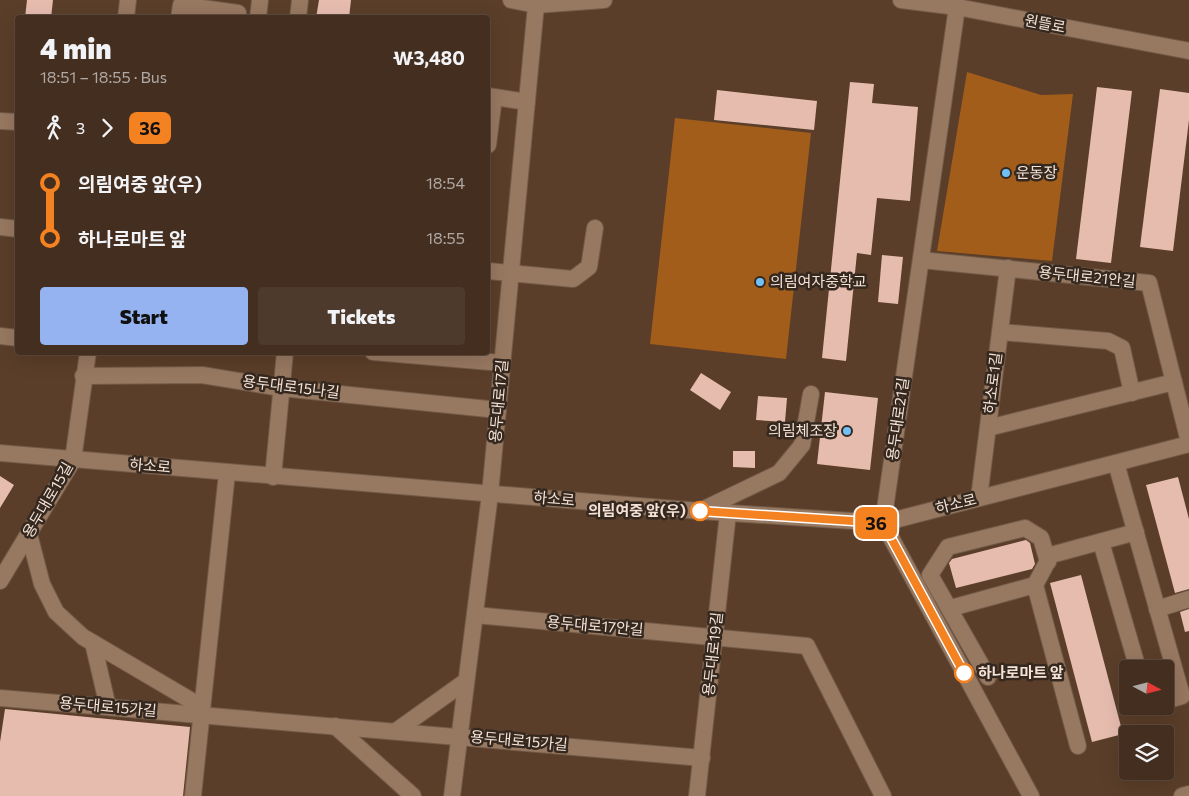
<!DOCTYPE html>
<html lang="en">
<head>
<meta charset="utf-8">
<style>
  body { margin:0; font-family:Commissioner,"Noto Sans KR",sans-serif; background:#4e3a2c; color:#f1f3f6; height:100vh; display:flex; flex-direction:column; font-size:19px; white-space:nowrap }
  * { box-sizing:border-box; margin:0 }
  p { font-size:16px; color:#afa8a4 }
  .icon { flex:none; width:28px; height:28px; fill:none; stroke:currentColor; stroke-width:2; stroke-linecap:round; stroke-linejoin:round }
  .map { position:relative; flex:1; overflow:hidden }
  .sheet { position:absolute; left:15px; top:15px; width:475px; height:340px; display:flex; flex-direction:column; background:#442e1f; border-radius:5px; box-shadow:0 5px 20px #0002,0 0 0 1px #5c4a3d }
  .sheet>* { flex:none }
  .badge { padding:0 10px; border-radius:8px; font-size:18px; line-height:32px }
  .needle { width:32px; rotate:97deg }
  .tools { position:absolute; left:1119px; top:660px; display:grid; gap:10px }
  .tools a { display:grid; place-items:center; width:55px; height:55px; border-radius:5px; background:#442e1f; box-shadow:0 5px 20px #0002,0 0 0 1px #5c4a3d; font-size:25px }
  .map>.badge { position:absolute; translate:-50% -50%; box-shadow:0 0 0 2px #fff }
  .legs { display:flex; align-items:center; gap:8px; height:55px; padding:0 25px; font-size:16px }
  .legs p { margin-inline-start:auto }
  .summary { display:flex; align-items:center; justify-content:space-between; height:85px; padding:0 25px }
  h1 { font-size:28px; font-weight:800; line-height:38px }
  .cta { display:flex; gap:10px; margin-top:auto; padding:10px 25px }
  .cta a { flex:1; height:58px; border-radius:5px; background:#95b2f1; color:#111; font-size:20px; font-weight:800; line-height:58px; text-align:center }
  .cta a+a { background:#4e3a2c; color:#f1f3f6 }
  ul { padding:0 25px; list-style:none }
  li { display:flex; align-items:center; gap:18px; height:55px; font-size:19px }
  li i { display:grid; place-items:center; width:8px; height:100%; margin:0 6px; background:currentColor }
  li i::after { content:''; width:12px; height:12px; margin:-6px; border:4px solid; border-radius:50%; background:#442e1f }
  li p { margin-inline-start:auto }
  li:first-child i { background:linear-gradient(#0000 50%,currentColor 0) }
  li:last-child i { background:linear-gradient(currentColor 50%,#0000 0) }
  .map>svg:first-child { display:block }
</style>
</head>
<body>
<div class="map">
<svg width="1189" height="796" viewBox="0 0 1189 796">
  <rect width="100%" height="100%" fill="#5a3e29"/>
  <!-- green -->
  <g fill="#a35d1b">
    <path d="M 967,72 L 1041,95 L 1073,94 L 1052,261 L 937,251 Z"/>
    <path d="M 675,118 L 811,133 L 786,359 L 650,344 Z"/>
  </g>
  <!-- building -->
  <g fill="#e6bcaf">
    <path d="M 27,0 L 53,0 L 51,18 L 25,18 Z"/>
    <path d="M 319,0 L 351,0 L 349,18 L 316,18 Z"/>
    <path d="M 850,82 L 874,84 L 872,103 L 918,107 L 910,201 L 877,198 L 871,255 L 857,253 L 846,361 L 822,358 Z"/>
    <path d="M 1097,87 L 1132,91 L 1111,263 L 1076,259 Z"/>
    <path d="M 1160,89 L 1189,93 L 1189,120 L 1173,251 L 1140,247 Z"/>
    <path d="M 717,90 L 817,101 L 814,130 L 714,120 Z"/>
    <path d="M 882,255 L 903,257 L 898,304 L 878,302 Z"/>
    <path d="M 701,373 L 731,392 L 720,410 L 690,390 Z"/>
    <path d="M 825,392 L 878,398 L 870,470 L 817,464 Z"/>
    <path d="M 758,396 L 787,398 L 785,422 L 756,420 Z"/>
    <path d="M 733,451 L 755,451 L 755,468 L 733,467 Z"/>
    <path d="M 0,476 L 14,485 L 0,508 Z"/>
    <path d="M 1178,477 L 1189,519 L 1189,589 L 1175,593 L 1146,485 Z"/>
    <path d="M 1026,540 L 1030,543 L 1035,564 L 1032,569 L 956,588 L 949,563 L 952,559 Z"/>
    <path d="M 1081,575 L 1123,734 L 1092,742 L 1050,583 Z"/>
    <path d="M 1189,609 L 1189,631 L 1185,632 L 1180,612 Z"/>
    <path d="M 5,709 L 190,727 L 183,796 L 0,796 L 0,742 Z"/>
  </g>
  <g fill="none" stroke-linecap="round" stroke-linejoin="round">
    <!-- minor casing -->
    <g stroke="#715a47" stroke-width="18">
      <g id="minor">
        <path d="M 511,0 L 536,5 L 604,0"/>
        <path d="M 901,0 L 957,7 L 1189,51"/>
        <path d="M 957,7 L 883,523 L 1031,796"/>
        <path d="M 126,18 L 128,0"/>
        <path d="M 179,18 L 181,5 L 238,13 L 237,18"/>
        <path d="M 258,18 L 260,0"/>
        <path d="M 298,18 L 300,0"/>
        <path d="M 488,96 L 527,102"/>
        <path d="M 0,121 L 18,122"/>
        <path d="M 488,145 L 494,97"/>
        <path d="M 0,227 L 18,229"/>
        <path d="M 921,260 L 1149,283 L 1189,442"/>
        <path d="M 488,271 L 573,279 L 589,267 L 595,228"/>
        <path d="M 1000,332 L 1108,341 L 1122,348 L 1132,393"/>
        <path d="M 0,336 L 18,338"/>
        <path d="M 373,352 L 502,363"/>
        <path d="M 83,376 L 202,375 L 281,388 L 498,410"/>
        <path d="M 988,428 L 1174,382"/>
        <path d="M 0,453 L 700,511 L 883,523 L 1189,444"/>
        <path d="M 1116,463 L 1182,696 L 1165,701"/>
        <path d="M 273,477 L 285,352"/>
        <path d="M 979,498 L 1008,268"/>
        <path d="M 704,509 L 779,473 L 802,445 L 811,394"/>
        <path d="M 29,534 L 42,584 L 56,612 L 83,637 L 202,707"/>
        <path d="M 1101,542 L 1138,669"/>
        <path d="M 0,581 L 73,460 L 88,352"/>
        <path d="M 951,608 L 1035,585"/>
        <path d="M 1157,609 L 1189,599"/>
        <path d="M 475,615 L 807,646 L 883,796"/>
        <path d="M 93,643 L 108,707"/>
        <path d="M 988,677 L 930,575 L 948,547 L 1025,528 L 1041,538 L 1048,562"/>
        <path d="M 0,698 L 702,758"/>
        <path d="M 335,726 L 413,796"/>
        <path d="M 396,731 L 466,681"/>
        <path d="M 1078,746 L 1035,585 L 1051,555 L 1136,532"/>
        <path d="M 193,796 L 227,473"/>
        <path d="M 452,796 L 490,494 L 536,5"/>
        <path d="M 697,796 L 728,513"/>
        <path d="M 1182,796 L 1189,794"/>
      </g>
    </g>
    <!-- minor -->
    <use href="#minor" stroke="#977861" stroke-width="16"/>
  </g>
  <g fill="none" stroke-linecap="round" stroke-linejoin="round">
    <!-- line-1 casing -->
    <g stroke="#fff" stroke-width="11">
      <path id="line-1" d="M 700,511 L 883,523 L 964,673"/>
    </g>
    <!-- line-1 -->
    <use href="#line-1" stroke="#f58220" stroke-width="8"/>
  </g>
  <!-- markers -->
  <g fill="#71c1f5" stroke="#35281f" stroke-width="2">
    <circle cx="1006" cy="173" r="5"/>
    <circle cx="760" cy="282" r="5"/>
    <circle cx="847" cy="431" r="5"/>
  </g>
  <g fill="#fff" stroke="#f58220" stroke-width="2.5">
    <circle cx="700" cy="511" r="9"/>
    <circle cx="964" cy="673" r="9"/>
  </g>
  <g text-anchor="middle" stroke-width="5" stroke-linejoin="round" paint-order="stroke">
    <!-- street labels -->
    <g font-size="15" fill="#f4e2d6" stroke="#35281f">
      <text transform="translate(1045 24) rotate(11)" y="5">원뜰로</text>
      <text transform="translate(1087 277) rotate(6)" y="5">용두대로21안길</text>
      <text transform="translate(993 383) rotate(-83)" y="5">하소로1길</text>
      <text transform="translate(291 387) rotate(7)" y="5">용두대로15나길</text>
      <text transform="translate(499 401) rotate(-85)" y="5">용두대로17길</text>
      <text transform="translate(898 419) rotate(-82)" y="5">용두대로21길</text>
      <text transform="translate(150 466) rotate(5)" y="5">하소로</text>
      <text transform="translate(554 499) rotate(5)" y="5">하소로</text>
      <text transform="translate(48 500) rotate(-60)" y="5">용두대로15길</text>
      <text transform="translate(956 504) rotate(-14)" y="5">하소로</text>
      <text transform="translate(595 626) rotate(5)" y="5">용두대로17안길</text>
      <text transform="translate(713 654) rotate(-84)" y="5">용두대로19길</text>
      <text transform="translate(108 707) rotate(5)" y="5">용두대로15가길</text>
      <text transform="translate(519 741) rotate(5)" y="5">용두대로15가길</text>
    </g>
    <!-- poi labels -->
    <g font-size="15" fill="#f4e2d6" stroke="#35281f" text-anchor="start">
      <text x="1016" y="178">운동장</text>
      <text x="770" y="287">의림여자중학교</text>
      <text x="837" y="436" text-anchor="end">의림체조장</text>
    </g>
    <!-- stop labels -->
    <g font-size="15" font-weight="bold" fill="#f4e2d6" stroke="#35281f" text-anchor="end">
      <text x="686" y="516">의림여중 앞(우)</text>
      <text x="978" y="678" text-anchor="start">하나로마트 앞</text>
    </g>
  </g>
</svg>
<div class="tools">
<a><svg class="needle" viewBox="-14 -14 28 28"><path d="M0-13l5 13h-10z" fill="#e53935"/><path d="M0 13l5-13h-10z" fill="#afa8a4"/></svg></a>
<a><svg class="icon" aria-label="layers" viewBox="0 0 24 24"><path d="M12 4l9 5-9 5-9-5zM3 14l9 5 9-5"/></svg></a>
</div>
<b class="badge" style="left:876px;top:523px;background:#f58220;color:#111">36</b>
<section class="sheet">
<div class="summary"><div><h1>4 min</h1><p>18:51 – 18:55 · Bus</p></div><b>₩3,480</b></div>
<div class="legs"><svg class="icon" aria-label="walk" viewBox="0 0 24 24"><circle cx="13" cy="4" r="2"/><path d="M13 8l-2 6 4 7M11 14l-3 7M7 12l3-4h3l4 4"/></svg>3<svg class="icon" aria-label="forward" viewBox="0 0 24 24"><path d="M9 5l7 7-7 7"/></svg><b class="badge" style="background:#f58220;color:#111">36</b></div>
<ul>
<li><i style="color:#f58220"></i><b>의림여중 앞(우)</b><p>18:54</p></li>
<li><i style="color:#f58220"></i><b>하나로마트 앞</b><p>18:55</p></li>
</ul>
<div class="cta"><a>Start</a><a>Tickets</a></div>
</section>
</div>
</body>
</html>
